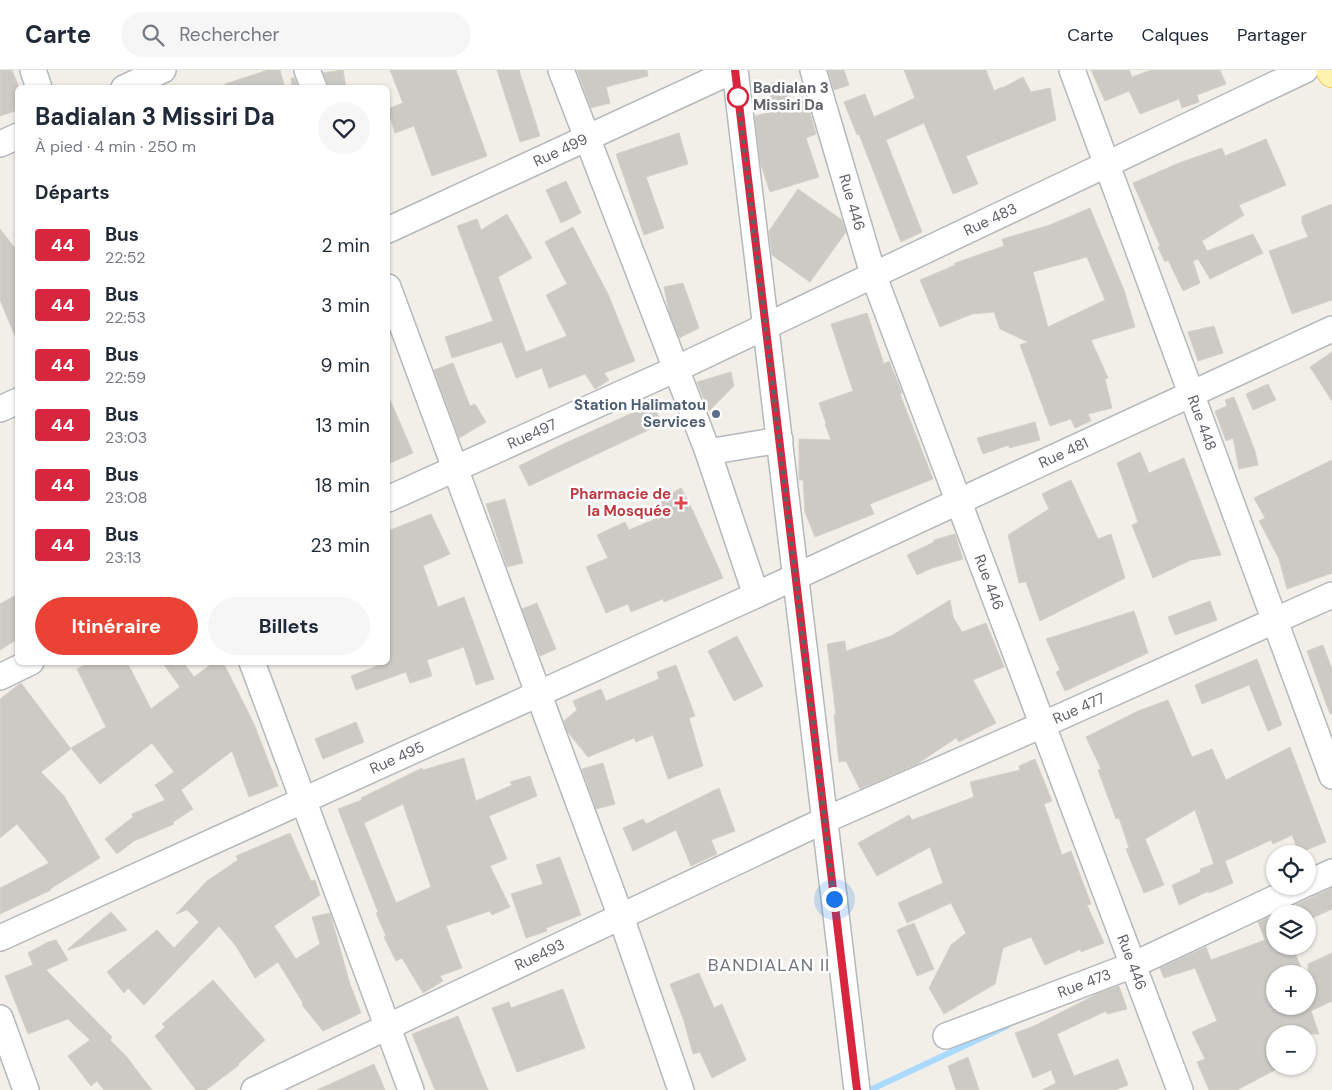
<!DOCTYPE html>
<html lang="fr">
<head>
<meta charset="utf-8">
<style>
  body { margin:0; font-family:"DM Sans",sans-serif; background:#f6f6f7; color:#1f2937; height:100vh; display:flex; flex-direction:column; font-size:19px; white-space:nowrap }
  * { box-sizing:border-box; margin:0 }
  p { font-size:16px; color:#747a83 }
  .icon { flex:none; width:28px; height:28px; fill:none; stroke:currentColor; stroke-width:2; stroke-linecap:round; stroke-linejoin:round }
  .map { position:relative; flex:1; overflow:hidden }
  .panel { position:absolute; left:15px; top:15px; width:375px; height:580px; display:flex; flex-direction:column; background:#fff; border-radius:8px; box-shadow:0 1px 4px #0004 }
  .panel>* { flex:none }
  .badge { padding:0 10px; border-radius:4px; font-size:18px; line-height:32px }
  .tools { position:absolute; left:1266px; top:775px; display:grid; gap:10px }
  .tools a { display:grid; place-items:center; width:50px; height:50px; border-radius:50%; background:#fff; box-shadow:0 1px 4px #0004; font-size:25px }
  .you { position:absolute; width:25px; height:25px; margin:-12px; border:4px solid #fff; border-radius:50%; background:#1a73e8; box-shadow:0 0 0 8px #1a73e833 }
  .map>.badge { position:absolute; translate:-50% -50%; box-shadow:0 0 0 2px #fff }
  h2 { padding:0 20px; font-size:19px; line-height:45px }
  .round { display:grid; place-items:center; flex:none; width:52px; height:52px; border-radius:26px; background:#f6f6f7 }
  .overview { display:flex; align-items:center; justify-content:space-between; height:85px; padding:0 20px }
  h1 { font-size:24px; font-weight:700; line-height:38px }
  .button { display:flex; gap:10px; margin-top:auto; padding:10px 20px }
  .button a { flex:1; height:58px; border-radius:30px; background:#ea4335; color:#fff; font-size:20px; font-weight:700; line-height:58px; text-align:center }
  .button a+a { background:#f6f6f7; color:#1f2937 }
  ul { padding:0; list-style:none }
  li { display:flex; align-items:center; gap:15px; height:60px; padding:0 20px }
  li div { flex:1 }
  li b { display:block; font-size:19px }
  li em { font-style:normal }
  li .badge { min-width:55px; font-weight:700; text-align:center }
  header { display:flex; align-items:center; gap:30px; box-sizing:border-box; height:70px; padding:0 25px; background:#fff; border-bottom:1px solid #e0e1e3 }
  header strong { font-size:24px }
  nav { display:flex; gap:28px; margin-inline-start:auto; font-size:18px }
  .search { width:350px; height:45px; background:#f6f6f7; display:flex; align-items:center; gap:12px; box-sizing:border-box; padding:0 18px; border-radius:28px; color:#747a83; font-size:19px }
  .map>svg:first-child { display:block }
</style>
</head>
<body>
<header>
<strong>Carte</strong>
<div class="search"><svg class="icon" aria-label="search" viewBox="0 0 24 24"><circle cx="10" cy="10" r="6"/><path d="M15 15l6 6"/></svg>Rechercher</div>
<nav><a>Carte</a><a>Calques</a><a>Partager</a></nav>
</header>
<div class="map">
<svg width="1332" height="1020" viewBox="0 0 1332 1020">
  <rect width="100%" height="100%" fill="#f1efe8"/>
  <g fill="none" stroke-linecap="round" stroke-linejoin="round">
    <!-- stream -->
    <path stroke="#aadaff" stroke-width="6" d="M 870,1020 L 1007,956"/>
  </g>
  <!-- building -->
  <g fill="#cccac5" stroke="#d6d1c6" fill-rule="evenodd">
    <path d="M 0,0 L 12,0 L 18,15 L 18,40 L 0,46 Z"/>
    <path d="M 268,0 L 280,0 L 285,18 L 225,18 L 225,14 Z"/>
    <path d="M 343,0 L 346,18 L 328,18 L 323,3 Z"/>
    <path d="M 390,0 L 456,0 L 487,86 L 432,106 L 414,56 L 395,63 L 388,39 L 403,33 Z"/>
    <path d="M 497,0 L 519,0 L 540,66 L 520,72 Z"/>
    <path d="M 577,0 L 647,0 L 648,6 L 606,17 L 610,33 L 591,38 Z"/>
    <path d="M 828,0 L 844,0 L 849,15 L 834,20 Z"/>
    <path d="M 904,0 L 986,0 L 994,21 L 1002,17 L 1002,18 L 1023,7 L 1031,22 L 1050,18 L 1056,50 L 966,86 L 978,114 L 953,124 L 924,53 L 886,70 L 922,162 L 901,172 L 859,64 L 857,65 L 844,32 L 865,24 L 874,47 L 915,28 Z"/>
    <path d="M 1091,0 L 1129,0 L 1132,7 L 1151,0 L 1220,0 L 1226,14 L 1197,25 L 1199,32 L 1182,38 L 1179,29 L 1140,44 L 1129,21 L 1105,31 Z"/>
    <path d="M 291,8 L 295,8 L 298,18 L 292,18 Z"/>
    <path d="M 785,10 L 791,34 L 806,29 L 816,64 L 806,68 L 819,107 L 770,122 L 760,92 L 755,46 L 774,41 L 768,14 Z"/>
    <path d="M 679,63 L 688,94 L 646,107 L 664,158 L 644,165 L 616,84 Z"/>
    <path d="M 1266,69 L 1286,115 L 1239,135 L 1244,145 L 1202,171 L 1207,181 L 1253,164 L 1263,183 L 1210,209 L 1198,189 L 1193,191 L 1200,213 L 1183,221 L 1168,190 L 1165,192 L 1158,177 L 1160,176 L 1133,113 L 1179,93 L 1222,78 L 1225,86 Z"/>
    <path d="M 566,111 L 581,143 L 561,153 L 546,120 Z"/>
    <path d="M 798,119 L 842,150 L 846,162 L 810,212 L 772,185 L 769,161 Z"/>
    <path d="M 1332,134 L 1332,230 L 1292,244 L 1269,181 L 1308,167 L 1302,153 L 1302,146 Z"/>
    <path d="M 1090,138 L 1124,220 L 1135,257 L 1091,270 L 1108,308 L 1105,309 L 1112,338 L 1088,344 L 1091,351 L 1075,358 L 1071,349 L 1050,356 L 1020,275 L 1028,272 L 1000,259 L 994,242 L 972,244 L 940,257 L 920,210 L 955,195 L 955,193 L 1004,176 L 1002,169 L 1050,155 ZM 1087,187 L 1105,230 L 1048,257 L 1033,202 Z"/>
    <path d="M 507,144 L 532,188 L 498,207 L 526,282 L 567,266 L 546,225 L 567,214 L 545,172 L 573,157 L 608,224 L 635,291 L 604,303 L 609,310 L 595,319 L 585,304 L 549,318 L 542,298 L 516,308 L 502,272 L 452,288 L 445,267 L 493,251 L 457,156 L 477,149 L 481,160 Z"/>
    <path d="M 0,159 L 18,182 L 17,271 L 0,230 Z"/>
    <path d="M 683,213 L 699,258 L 679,268 L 669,242 L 664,217 Z"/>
    <path d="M 867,243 L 884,294 L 889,291 L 902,323 L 900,324 L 933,409 L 870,434 L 874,444 L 815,467 L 805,442 L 803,410 L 799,410 L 799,369 L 831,370 L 825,354 L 826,353 L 819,333 L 853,321 L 831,254 Z"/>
    <path d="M 1214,256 L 1223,283 L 1198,291 L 1188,262 Z"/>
    <path d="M 1332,282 L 1332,331 L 1310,297 Z"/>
    <path d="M 453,293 L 470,336 L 475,334 L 486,352 L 459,368 L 434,300 Z"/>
    <path d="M 731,302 L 734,316 L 709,341 L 697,312 Z"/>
    <path d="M 1268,314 L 1276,330 L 1253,340 L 1246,324 Z"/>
    <path d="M 388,325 L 413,383 L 388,394 Z"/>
    <path d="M 1234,327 L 1255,381 L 1258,395 L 1239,399 L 1233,368 L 1226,371 L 1215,341 L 1227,336 L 1225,330 Z"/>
    <path d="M 651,332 L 660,349 L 657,350 L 659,355 L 529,416 L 519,396 L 559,376 L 637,341 L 636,340 Z"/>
    <path d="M 1035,352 L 1040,370 L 1009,378 L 1009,375 L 983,384 L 977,368 Z"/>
    <path d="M 1140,382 L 1149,403 L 1184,388 L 1221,485 L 1191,490 L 1153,508 L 1132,455 L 1138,452 L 1117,393 Z"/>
    <path d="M 1332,390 L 1332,503 L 1287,519 L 1279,489 L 1259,451 L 1265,448 L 1254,428 Z"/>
    <path d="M 1071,410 L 1098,469 L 1111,464 L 1125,508 L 1040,551 L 1026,512 L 1019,513 L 1008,465 L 1049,439 L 1042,424 Z"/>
    <path d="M 681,418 L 693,441 L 723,508 L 664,532 L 663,529 L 631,542 L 628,534 L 606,543 L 586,497 L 608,488 L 597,465 L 625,452 L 629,460 L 665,445 L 658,431 Z"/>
    <path d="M 505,429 L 523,493 L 507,497 L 486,434 Z"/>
    <path d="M 431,444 L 450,484 L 423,496 L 438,537 L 464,527 L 494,609 L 476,615 L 464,577 L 427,590 L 432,606 L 410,613 L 406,602 L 356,620 L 351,606 L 390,591 L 388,583 L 388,461 Z"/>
    <path d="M 955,464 L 963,489 L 932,498 L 917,505 L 907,485 L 934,472 L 934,470 Z"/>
    <path d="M 18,524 L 18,569 L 0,580 L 0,534 Z"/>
    <path d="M 950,530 L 953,547 L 962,562 L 986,553 L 1004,597 L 973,610 L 996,653 L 959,672 L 956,668 L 917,694 L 860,719 L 846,691 L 839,692 L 834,645 L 836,645 L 827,574 L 845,571 L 846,581 L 891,566 Z"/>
    <path d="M 1210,531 L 1217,550 L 1175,565 L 1168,547 Z"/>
    <path d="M 537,533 L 556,579 L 540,586 L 522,539 Z"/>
    <path d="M 1134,541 L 1148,583 L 1065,621 L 1056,602 L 1060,600 L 1046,569 Z"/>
    <path d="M 737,566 L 763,616 L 734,631 L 708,581 Z"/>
    <path d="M 1323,575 L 1332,599 L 1332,643 L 1330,644 L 1307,581 Z"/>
    <path d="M 1257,589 L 1282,655 L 1268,661 L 1249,615 L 1202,634 L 1195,615 Z"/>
    <path d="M 90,592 L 127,592 L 151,639 L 180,617 L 162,592 L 183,592 L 194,607 L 214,592 L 223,592 L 254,654 L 278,716 L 249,727 L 232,681 L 181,720 L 193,739 L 173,752 L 174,754 L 134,771 L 117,784 L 105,769 L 133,747 L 132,744 L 165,730 L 155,715 L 174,702 L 152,673 L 100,714 L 71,678 L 106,657 L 77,599 Z"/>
    <path d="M 676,595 L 695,646 L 689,648 L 703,696 L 668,709 L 653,665 L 636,672 L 634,668 L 588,687 L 567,661 L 564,651 L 577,640 L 573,631 L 601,619 L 606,631 L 659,609 L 657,602 Z"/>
    <path d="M 21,613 L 71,679 L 41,702 L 64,726 L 100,788 L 50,819 L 51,820 L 0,844 L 0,818 L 49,793 L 17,754 L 0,768 L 0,629 Z"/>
    <path d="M 1168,630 L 1192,687 L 1212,679 L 1226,710 L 1290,677 L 1326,772 L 1299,783 L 1292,765 L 1273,774 L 1271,770 L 1225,791 L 1233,813 L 1209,823 L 1209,821 L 1179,835 L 1172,815 L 1201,802 L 1200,799 L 1214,794 L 1195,740 L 1145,769 L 1164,815 L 1144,823 L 1126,779 L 1129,778 L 1119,748 L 1116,749 L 1098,700 L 1101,699 L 1086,667 L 1138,641 Z"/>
    <path d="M 356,652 L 364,672 L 323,689 L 315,669 Z"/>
    <path d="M 464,688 L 476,731 L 512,715 L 510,712 L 530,706 L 537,726 L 489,746 L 507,789 L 490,796 L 510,837 L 492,845 L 490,841 L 446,856 L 462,898 L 440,906 L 443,911 L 423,923 L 402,888 L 396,891 L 384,867 L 386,866 L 376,843 L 378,842 L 338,739 L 362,730 L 361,728 L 422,698 L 423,700 ZM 403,734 L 431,817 L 396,833 L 364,753 Z"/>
    <path d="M 1035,689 L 1052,731 L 1044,734 L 1062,785 L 1071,781 L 1091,834 L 1087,835 L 1104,873 L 1081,882 L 1081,879 L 1045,895 L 1031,867 L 1003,878 L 995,914 L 944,944 L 929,918 L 951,875 L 966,863 L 951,833 L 907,853 L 898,833 L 943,813 L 930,777 L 877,806 L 858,773 L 909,745 L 912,750 L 974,727 L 970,712 L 1020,700 L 1019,696 Z"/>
    <path d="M 603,693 L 615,734 L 596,739 L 582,699 Z"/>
    <path d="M 719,718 L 735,761 L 711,770 L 717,784 L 691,796 L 676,760 L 633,781 L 623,758 L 643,749 L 646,754 Z"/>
    <path d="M 290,763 L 311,811 L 315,810 L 320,825 L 274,856 L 296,889 L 320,874 L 312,847 L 330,843 L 350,914 L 361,943 L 323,961 L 302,935 L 303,933 L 278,892 L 255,908 L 236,876 L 219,856 L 144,935 L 128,918 L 124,923 L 107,902 L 157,860 L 174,878 L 199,852 L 187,840 L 176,844 L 207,811 L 238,790 L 236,786 Z"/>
    <path d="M 560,787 L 581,845 L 546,858 L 547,861 L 526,868 L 511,824 L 543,814 L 536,795 Z"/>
    <path d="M 1332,818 L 1332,839 L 1308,850 L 1308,844 L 1276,844 Z"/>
    <path d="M 111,842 L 127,860 L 68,880 L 68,879 Z"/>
    <path d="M 1275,844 L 1275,876 L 1292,876 L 1304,904 L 1275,904 L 1275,936 L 1308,936 L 1308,894 L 1332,883 L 1332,931 L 1311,941 L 1319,964 L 1275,964 L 1275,1000 L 1237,1020 L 1209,1020 L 1197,992 L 1205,989 L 1192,962 L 1217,951 L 1195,898 L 1164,908 L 1160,898 L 1206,877 L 1211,890 L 1265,870 L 1258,852 Z"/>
    <path d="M 914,853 L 934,899 L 917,906 L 897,860 Z"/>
    <path d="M 56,870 L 68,890 L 46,900 L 112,967 L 110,970 L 126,986 L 152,1020 L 104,1020 L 97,1011 L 91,1016 L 68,986 L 90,970 L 68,949 L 28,964 L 5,906 L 33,895 L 28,883 L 48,872 Z"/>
    <path d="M 699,903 L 714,938 L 722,934 L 746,990 L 712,1008 L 700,982 L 693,984 L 684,951 L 670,914 Z"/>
    <path d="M 213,910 L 265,970 L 238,994 L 239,995 L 206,1020 L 196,1020 L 155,966 L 165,957 L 162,954 Z"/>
    <path d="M 1119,916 L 1127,939 L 1107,944 L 1106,941 L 1057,964 L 1074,1006 L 1118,989 L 1128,1015 L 1115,1020 L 1042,1020 L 1056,1013 L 1051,1000 L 1033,1008 L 1015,963 L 1034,956 L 1099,923 Z"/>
    <path d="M 563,919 L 585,978 L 517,1002 L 492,938 L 509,932 L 511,938 Z"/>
    <path d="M 458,946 L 488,1020 L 435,1020 L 412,964 Z"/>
    <path d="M 968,987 L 979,1020 L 956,1020 L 948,996 Z"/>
    <path d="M 374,994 L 385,1020 L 317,1020 Z"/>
  </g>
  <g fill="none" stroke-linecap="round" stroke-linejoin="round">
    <!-- minor casing -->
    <g stroke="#b5b8bc" stroke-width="28">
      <g id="minor">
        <path d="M 33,0 L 39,18"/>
        <path d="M 307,0 L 314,18"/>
        <path d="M 561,0 L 708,382 L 756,525"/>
        <path d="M 735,0 L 857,1020"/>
        <path id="s1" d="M 813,0 L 873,204 L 1180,1020"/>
        <path id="s2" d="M 1072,0 L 1332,706"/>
        <path d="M 124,18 L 163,0"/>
        <path d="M 0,74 L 18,66"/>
        <path id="s3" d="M 388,160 L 734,0"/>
        <path d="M 388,217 L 621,847 L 681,1020"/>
        <path d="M 0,339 L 18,331"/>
        <path d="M 708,382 L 780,370"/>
        <path id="s4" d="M 388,429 L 676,299 L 1305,0"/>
        <path d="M 252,592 L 411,1020"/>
        <path d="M 0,607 L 31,592"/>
        <path d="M 1308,813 L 1332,802"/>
        <path id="s5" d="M 0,868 L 756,525 L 1332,259"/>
        <path d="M 0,948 L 26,1020"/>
        <path id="s6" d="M 946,966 L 1133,895 L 1301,816"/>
        <path id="s7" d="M 254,1020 L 825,750 L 1042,655 L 1332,525"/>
      </g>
    </g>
    <!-- major casing -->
    <g stroke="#f2c960" stroke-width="30">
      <path id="major" d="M 1330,0 L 1332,3"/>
    </g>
    <!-- minor -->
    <use href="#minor" stroke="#fff" stroke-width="25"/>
    <!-- major -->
    <use href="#major" stroke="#fff2af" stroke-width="28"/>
  </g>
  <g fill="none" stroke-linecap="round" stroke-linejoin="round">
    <!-- line casing -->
    <g stroke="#fff" stroke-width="11">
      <path id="line" d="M 735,0 L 857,1020"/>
    </g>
    <!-- line -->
    <use href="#line" stroke="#d7263d" stroke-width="8"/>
    <!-- walk -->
    <path stroke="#5f6368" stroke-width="5" stroke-dasharray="0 9" d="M 738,27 L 834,829"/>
  </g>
  <!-- markers -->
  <circle fill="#fff" stroke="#d7263d" stroke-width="2.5" cx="738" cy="27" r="10"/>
  <circle fill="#5c6f8a" stroke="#fff" stroke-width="2" cx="716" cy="344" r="5"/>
  <path fill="#e0444e" stroke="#fff" stroke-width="2" d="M678.5 425.5h5v5h5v5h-5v5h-5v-5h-5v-5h5z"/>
  <g text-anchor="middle" stroke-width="5" stroke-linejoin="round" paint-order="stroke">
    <!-- stop labels -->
    <g font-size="15" font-weight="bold" fill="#5f6368" stroke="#fff" text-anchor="start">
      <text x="753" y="23">Badialan 3<tspan x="753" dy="17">Missiri Da</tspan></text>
    </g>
    <!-- street labels -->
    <g font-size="15" fill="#5f6368" stroke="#fff">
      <text dy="5" stroke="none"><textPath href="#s3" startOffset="190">Rue 499</textPath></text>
      <text dy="5" stroke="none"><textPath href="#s1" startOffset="138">Rue 446</textPath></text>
      <text dy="5" stroke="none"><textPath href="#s4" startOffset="664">Rue 483</textPath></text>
      <text dy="5" stroke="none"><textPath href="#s2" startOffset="376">Rue 448</textPath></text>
      <text dy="5" stroke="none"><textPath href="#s4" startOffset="158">Rue497</textPath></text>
      <text dy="5" stroke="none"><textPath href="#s5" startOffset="1169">Rue 481</textPath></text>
      <text dy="5" stroke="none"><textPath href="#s1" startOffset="542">Rue 446</textPath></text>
      <text dy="5" stroke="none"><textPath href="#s7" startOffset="909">Rue 477</textPath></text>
      <text dy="5" stroke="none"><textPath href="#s5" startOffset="436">Rue 495</textPath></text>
      <text dy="5" stroke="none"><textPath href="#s7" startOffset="316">Rue493</textPath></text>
      <text dy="5" stroke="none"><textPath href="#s1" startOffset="948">Rue 446</textPath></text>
      <text dy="5" stroke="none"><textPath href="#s6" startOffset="148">Rue 473</textPath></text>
    </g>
    <!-- service labels -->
    <g font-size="15" font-weight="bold" fill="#4e5e75" stroke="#fff" text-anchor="end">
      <text x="706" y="340">Station Halimatou<tspan x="706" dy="17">Services</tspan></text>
    </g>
    <!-- health labels -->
    <g font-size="15" font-weight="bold" fill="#be3a42" stroke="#fff" text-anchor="end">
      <text x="671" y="429">Pharmacie de<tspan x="671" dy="17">la Mosquée</tspan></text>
    </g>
    <!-- quarter labels -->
    <g font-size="18" letter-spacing="1" fill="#70757a" stroke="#fff">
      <text x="769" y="901">BANDIALAN II</text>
    </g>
  </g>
</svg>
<div class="tools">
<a><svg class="icon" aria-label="locate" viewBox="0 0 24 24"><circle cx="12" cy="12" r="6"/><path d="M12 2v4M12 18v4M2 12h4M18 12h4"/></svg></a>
<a><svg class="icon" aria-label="layers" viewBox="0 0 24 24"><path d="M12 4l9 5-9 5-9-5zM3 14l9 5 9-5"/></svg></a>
<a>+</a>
<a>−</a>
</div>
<div class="you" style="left:834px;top:829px"></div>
<section class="panel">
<div class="overview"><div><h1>Badialan 3 Missiri Da</h1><p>À pied · 4 min · 250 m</p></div><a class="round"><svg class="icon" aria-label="heart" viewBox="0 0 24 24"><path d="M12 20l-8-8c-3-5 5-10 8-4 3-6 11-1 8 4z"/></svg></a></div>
<h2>Départs</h2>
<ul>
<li><span class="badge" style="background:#d7263d;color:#fff">44</span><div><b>Bus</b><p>22:52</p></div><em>2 min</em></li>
<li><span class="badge" style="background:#d7263d;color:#fff">44</span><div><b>Bus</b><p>22:53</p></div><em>3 min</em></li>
<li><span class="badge" style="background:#d7263d;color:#fff">44</span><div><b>Bus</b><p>22:59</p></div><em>9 min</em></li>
<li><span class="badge" style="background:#d7263d;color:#fff">44</span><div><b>Bus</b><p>23:03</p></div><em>13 min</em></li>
<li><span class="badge" style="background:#d7263d;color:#fff">44</span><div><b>Bus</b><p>23:08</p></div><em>18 min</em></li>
<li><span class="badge" style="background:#d7263d;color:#fff">44</span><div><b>Bus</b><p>23:13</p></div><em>23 min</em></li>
</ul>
<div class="button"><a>Itinéraire</a><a>Billets</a></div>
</section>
</div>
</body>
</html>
